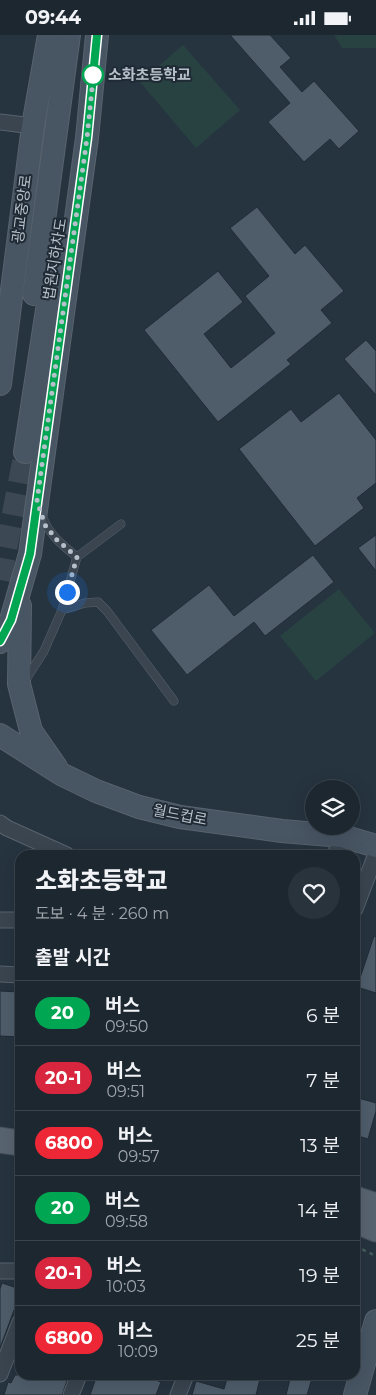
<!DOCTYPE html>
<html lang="ko">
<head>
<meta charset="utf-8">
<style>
  body { margin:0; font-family:Montserrat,"Noto Sans KR",sans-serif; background:#29333c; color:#f1f3f6; height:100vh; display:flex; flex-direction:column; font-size:19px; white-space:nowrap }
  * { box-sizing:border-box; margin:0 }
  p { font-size:16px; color:#a0a5ab }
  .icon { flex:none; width:28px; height:28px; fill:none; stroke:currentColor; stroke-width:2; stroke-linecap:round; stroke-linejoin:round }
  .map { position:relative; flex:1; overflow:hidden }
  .panel { position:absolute; left:15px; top:815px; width:345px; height:530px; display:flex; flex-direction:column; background:#1c2730; border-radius:15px; box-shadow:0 5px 20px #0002,0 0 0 1px #3a444c }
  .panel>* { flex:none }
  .badge { padding:0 10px; border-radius:16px; font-size:18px; line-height:32px }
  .tools { position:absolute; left:305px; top:745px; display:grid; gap:10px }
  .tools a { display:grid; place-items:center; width:55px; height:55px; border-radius:50%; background:#1c2730; box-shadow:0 5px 20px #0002,0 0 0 1px #3a444c; font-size:25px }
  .you { position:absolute; width:25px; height:25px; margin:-12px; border:4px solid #fff; border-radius:50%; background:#1a73e8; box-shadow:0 0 0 8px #1a73e833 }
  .map>.badge { position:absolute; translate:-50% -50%; box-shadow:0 0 0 2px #fff }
  h2 { padding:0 20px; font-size:19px; line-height:45px }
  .round { display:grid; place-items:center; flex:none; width:52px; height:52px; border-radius:26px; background:#29333c }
  .head { display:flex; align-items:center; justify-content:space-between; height:85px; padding:0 20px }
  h1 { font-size:24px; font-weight:800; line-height:38px }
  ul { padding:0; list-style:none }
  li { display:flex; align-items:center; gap:15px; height:65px; padding:0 20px; border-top:1px solid #3a444c }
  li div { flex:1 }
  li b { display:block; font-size:19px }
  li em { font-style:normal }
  li .badge { min-width:55px; font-weight:700; text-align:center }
  .status { display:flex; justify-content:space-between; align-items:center; height:35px; padding:0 25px; background:#1c2730; direction:ltr }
  .status svg { height:14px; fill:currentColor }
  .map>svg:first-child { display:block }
</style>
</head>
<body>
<div class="status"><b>09:44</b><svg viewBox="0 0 49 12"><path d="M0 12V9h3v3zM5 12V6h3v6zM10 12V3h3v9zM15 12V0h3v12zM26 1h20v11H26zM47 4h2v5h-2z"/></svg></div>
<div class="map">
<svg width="376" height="1360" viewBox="0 0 376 1360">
  <rect width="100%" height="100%" fill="#263440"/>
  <!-- green -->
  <g fill="#284141">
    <path d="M 334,0 L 376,0 L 376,13 L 342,13 Z"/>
    <path d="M 183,10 L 240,75 L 196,113 L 140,47 Z"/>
    <path d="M 339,554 L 375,598 L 316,646 L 280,601 Z"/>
  </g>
  <!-- building -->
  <g fill="#4f5d6b" stroke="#212c37">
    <path d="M 230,0 L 270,0 L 291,23 L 280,32 L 302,57 L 314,46 L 359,96 L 339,114 L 330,104 L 304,127 L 268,87 L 290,68 Z"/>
    <path d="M 257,172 L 295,219 L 305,210 L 344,256 L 321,275 L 332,288 L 287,325 L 291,329 L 218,387 L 144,295 L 218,236 L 243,267 L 204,299 L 231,333 L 275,298 L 245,261 L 269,241 L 230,193 Z"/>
    <path d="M 366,305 L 376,316 L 376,360 L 344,324 Z"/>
    <path d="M 339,358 L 376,405 L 376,448 L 357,463 L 364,473 L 315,511 L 239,414 L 291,374 L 301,387 Z"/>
    <path d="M 376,500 L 376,536 L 358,513 Z"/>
    <path d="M 313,520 L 334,547 L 265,601 L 254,587 L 187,640 L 151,595 L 209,550 L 234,581 Z"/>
    <path d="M 374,901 L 376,902 L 376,958 L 357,952 Z"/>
    <path d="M 0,956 L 20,957 L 20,1002 L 0,1001 Z"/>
    <path d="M 355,1062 L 376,1068 L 376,1076 L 368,1104 L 355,1100 Z"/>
    <path d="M 2,1248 L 20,1254 L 20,1259 L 0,1313 L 0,1254 Z"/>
    <path d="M 15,1340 L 69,1340 L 62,1360 L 4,1360 L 8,1347 L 11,1348 Z"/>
    <path d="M 97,1340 L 142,1340 L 161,1347 L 156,1360 L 90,1360 Z"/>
    <path d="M 228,1340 L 261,1340 L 256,1360 L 192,1360 L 196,1346 L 224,1354 Z"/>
    <path d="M 291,1340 L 313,1340 L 307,1360 L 286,1360 Z"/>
  </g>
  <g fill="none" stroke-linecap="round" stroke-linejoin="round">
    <!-- secondary-tunnel -->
    <path stroke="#3c4955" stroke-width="22" stroke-dasharray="22 11" stroke-linecap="butt" d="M 0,545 L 25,417"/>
    <!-- lane casing -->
    <g stroke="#58636d" stroke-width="9">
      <g id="lane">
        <path d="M 42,480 C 48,499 62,510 77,522"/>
        <path d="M 62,575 L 85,568 L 98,567 L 107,576 L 174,666"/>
        <path d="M 26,644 L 44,616 L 62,575 L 77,522 L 121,489"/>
      </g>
    </g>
    <!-- street casing -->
    <g stroke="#58636d" stroke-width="17">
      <g id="street">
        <path d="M 0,87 L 33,91"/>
        <path d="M 0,788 L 7,793 L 67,820"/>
        <path d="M 335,820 L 342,801"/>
        <path d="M 355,874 L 376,819"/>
        <path d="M 0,885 L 20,885"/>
        <path d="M 0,939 L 20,940"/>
        <path d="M 0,1236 L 20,1236"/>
        <path d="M 0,1339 L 20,1287"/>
        <path d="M 71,1360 L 79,1340"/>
        <path d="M 178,1360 L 186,1340"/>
      </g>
    </g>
    <!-- secondary casing -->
    <g stroke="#58636d" stroke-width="24">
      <g id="secondary">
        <path d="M 34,259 L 69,0"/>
        <path d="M 0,349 L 33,91 L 49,0"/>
        <path d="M 25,417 L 55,223"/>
        <path d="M 20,571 L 19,649 L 31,696 L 56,732"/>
        <path d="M 0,607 L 11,585 L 30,519 L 87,103 L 97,0"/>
        <path d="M 0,700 L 61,739 L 96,756 L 139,772 L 180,782 L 282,796 L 342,801 L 376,811"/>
        <path d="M 355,1360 L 376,1286"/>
      </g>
    </g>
    <!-- primary casing -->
    <g stroke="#46515c" stroke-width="27">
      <g id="primary">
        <path d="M 0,1105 L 20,1108"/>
        <path d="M 355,1164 L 376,1171"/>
        <path d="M 355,1185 L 376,1194"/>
      </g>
    </g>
    <!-- path -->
    <path stroke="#465d5d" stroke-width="2.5" stroke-dasharray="4 4" stroke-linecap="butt" d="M 355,1211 L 376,1221"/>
    <!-- lane -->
    <use href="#lane" stroke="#3a4550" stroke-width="8"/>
    <!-- street -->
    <use href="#street" stroke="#3a4550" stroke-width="15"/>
    <!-- secondary -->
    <use href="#secondary" stroke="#485563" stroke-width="22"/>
    <!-- primary -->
    <use href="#primary" stroke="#586470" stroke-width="25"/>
  </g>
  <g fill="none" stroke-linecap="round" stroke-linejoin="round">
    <!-- line casing -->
    <g stroke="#fff" stroke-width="11">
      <path id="line" d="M 0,606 L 11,585 L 30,519 L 87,103 L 97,0"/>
    </g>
    <!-- line -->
    <use href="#line" stroke="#00a651" stroke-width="8"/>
    <!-- walk -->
    <path stroke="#b6c0ca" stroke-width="5" stroke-dasharray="0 9" d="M 67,557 L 77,522 L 57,505 L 45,490 L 37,466 L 87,103 L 94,34 L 93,40"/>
  </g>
  <!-- markers -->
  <circle fill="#fff" stroke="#00a651" stroke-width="2.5" cx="93" cy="40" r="10"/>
  <g text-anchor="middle" stroke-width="4" stroke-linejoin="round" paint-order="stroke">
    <!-- stop labels -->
    <g font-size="15" font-weight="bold" fill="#b6c0ca" stroke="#1f2a35" text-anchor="start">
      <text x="108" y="45">소화초등학교</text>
    </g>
    <!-- street labels -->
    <g font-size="15" fill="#b6c0ca" stroke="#1f2a35">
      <text transform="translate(22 174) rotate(-83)" y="5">광교중앙로</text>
      <text transform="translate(55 224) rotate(-81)" y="5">법원지하차도</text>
      <text transform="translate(180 780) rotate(11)" y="5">월드컵로</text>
    </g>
  </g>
</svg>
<div class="tools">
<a><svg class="icon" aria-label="layers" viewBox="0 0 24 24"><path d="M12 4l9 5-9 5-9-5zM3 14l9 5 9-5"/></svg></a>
</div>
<div class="you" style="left:67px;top:557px"></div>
<section class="panel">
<div class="head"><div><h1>소화초등학교</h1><p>도보 · 4 분 · 260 m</p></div><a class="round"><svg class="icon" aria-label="heart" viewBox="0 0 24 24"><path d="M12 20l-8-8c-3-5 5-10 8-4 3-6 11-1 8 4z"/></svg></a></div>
<h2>출발 시간</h2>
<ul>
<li><span class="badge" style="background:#00a651;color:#fff">20</span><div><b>버스</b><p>09:50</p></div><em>6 분</em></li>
<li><span class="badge" style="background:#d7263d;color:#fff">20-1</span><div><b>버스</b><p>09:51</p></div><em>7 분</em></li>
<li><span class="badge" style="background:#ee2737;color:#fff">6800</span><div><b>버스</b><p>09:57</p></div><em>13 분</em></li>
<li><span class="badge" style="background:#00a651;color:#fff">20</span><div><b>버스</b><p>09:58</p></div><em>14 분</em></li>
<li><span class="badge" style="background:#d7263d;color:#fff">20-1</span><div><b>버스</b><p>10:03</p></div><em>19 분</em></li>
<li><span class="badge" style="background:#ee2737;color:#fff">6800</span><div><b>버스</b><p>10:09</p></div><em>25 분</em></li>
</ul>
</section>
</div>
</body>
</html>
